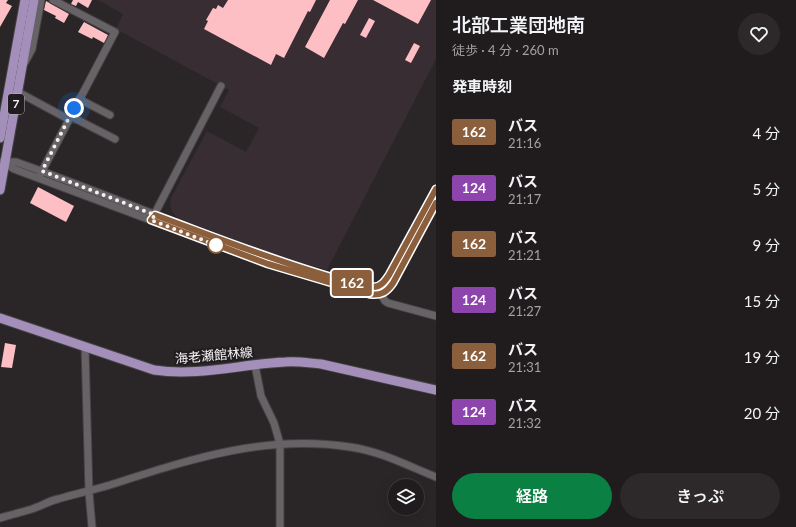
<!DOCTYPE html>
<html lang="ja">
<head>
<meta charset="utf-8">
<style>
  body { margin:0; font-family:Lato,"Noto Sans JP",sans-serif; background:#2d292b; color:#f1f3f6; height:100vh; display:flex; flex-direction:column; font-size:15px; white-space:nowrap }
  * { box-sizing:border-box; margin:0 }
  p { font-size:13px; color:#a2a1a4 }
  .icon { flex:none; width:22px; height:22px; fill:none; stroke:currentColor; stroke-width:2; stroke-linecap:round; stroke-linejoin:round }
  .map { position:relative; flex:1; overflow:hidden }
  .details { display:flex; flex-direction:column; background:#201c1e; width:360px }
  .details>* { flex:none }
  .badge { padding:0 8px; border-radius:3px; font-size:14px; line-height:26px }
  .tools { position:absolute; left:388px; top:479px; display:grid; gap:8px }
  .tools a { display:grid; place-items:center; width:36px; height:36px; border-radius:50%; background:#201c1e; box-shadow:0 4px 16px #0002,0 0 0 1px #3d3a3c; font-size:20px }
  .you { position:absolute; width:20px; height:20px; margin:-10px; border:3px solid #fff; border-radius:50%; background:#1a73e8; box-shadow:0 0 0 6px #1a73e833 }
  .map>.badge { position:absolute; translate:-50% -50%; box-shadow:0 0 0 2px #fff }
  h2 { padding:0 16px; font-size:15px; line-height:36px }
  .round { display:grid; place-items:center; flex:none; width:42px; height:42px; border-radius:21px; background:#2d292b }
  .summary { display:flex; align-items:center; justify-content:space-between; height:68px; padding:0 16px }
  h1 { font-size:19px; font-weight:600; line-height:30px }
  .primary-button { display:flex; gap:8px; margin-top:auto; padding:8px 16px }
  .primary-button a { flex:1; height:46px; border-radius:24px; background:#0b8043; color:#fff; font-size:16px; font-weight:600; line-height:46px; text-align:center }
  .primary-button a+a { background:#2d292b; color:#f1f3f6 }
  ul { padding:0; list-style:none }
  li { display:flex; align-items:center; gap:12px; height:56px; padding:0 16px }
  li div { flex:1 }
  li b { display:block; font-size:15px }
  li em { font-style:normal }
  li .badge { min-width:44px; font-weight:700; text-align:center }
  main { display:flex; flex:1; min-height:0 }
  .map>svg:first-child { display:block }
</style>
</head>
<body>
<main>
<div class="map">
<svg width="436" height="527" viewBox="0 0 436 527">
  <rect width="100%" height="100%" fill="#2a2628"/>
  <!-- built -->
  <path fill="#372d33" d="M 98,0 L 436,0 L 436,59 L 327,270 L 274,255 L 179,219 L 173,213 L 170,206 L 171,198 L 207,131 L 246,152 L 259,128 L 220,107 L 229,90 L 116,29 L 123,14 Z"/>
  <!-- building -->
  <g fill="#febfc4">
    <path d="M 0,0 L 8,0 L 6,3 L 12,6 L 0,27 Z"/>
    <path d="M 73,0 L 92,0 L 88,8 L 78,2 L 76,6 L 71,4 Z"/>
    <path d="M 228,0 L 316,0 L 310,12 L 308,11 L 284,58 L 276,54 L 271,65 L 204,29 L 208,21 L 206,20 L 213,8 L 216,9 L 218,5 L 223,8 Z"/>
    <path d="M 330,0 L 358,0 L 345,24 L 343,23 L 324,58 L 305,47 Z"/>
    <path d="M 373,0 L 431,0 L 418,24 Z"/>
    <path d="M 46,1 L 69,14 L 64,23 L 55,18 L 56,16 L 44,10 Z"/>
    <path d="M 369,18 L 375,21 L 366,38 L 360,35 Z"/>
    <path d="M 84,22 L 108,35 L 104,43 L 93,37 L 92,39 L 78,32 Z"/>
    <path d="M 414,43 L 420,46 L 411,63 L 405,60 Z"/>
    <path d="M 38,187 L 74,206 L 66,222 L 30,203 Z"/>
    <path d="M 5,343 L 16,345 L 12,368 L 1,367 Z"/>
  </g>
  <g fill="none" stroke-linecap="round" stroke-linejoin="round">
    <!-- minor casing -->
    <g stroke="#444143" stroke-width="9">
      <g id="minor">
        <path d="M 25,62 L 32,49 L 41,0"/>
        <path d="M 18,92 L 68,119"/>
        <path d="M 79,99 L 110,115"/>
        <path d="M 70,116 L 115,139"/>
        <path d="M 0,162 L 16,162 C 113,196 207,238 306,269 C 320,274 360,289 373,288 C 381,287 385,281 389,275 L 436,189"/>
        <path d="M 5,163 L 14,169 L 268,264 L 369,294 C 381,296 387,292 393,283 L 436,203"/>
        <path d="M 40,175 L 115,32 L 53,0"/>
        <path d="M 153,217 L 221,86"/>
        <path d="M 381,294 L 385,301 L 388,303 L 436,316"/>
        <path d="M 85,347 L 89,492 L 92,527"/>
        <path d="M 255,365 L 261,396 L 274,423 L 280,444 L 280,527"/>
        <path d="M 0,518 C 11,515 22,512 32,509 C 41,506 49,501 58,499 C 75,494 93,490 110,485 C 191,459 265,434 350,447 C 380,451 408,466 436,477"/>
      </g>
    </g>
    <!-- major casing -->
    <g stroke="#444143" stroke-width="11">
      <g id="major">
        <path d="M 0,138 L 25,0"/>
        <path d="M 0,190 L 34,0"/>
        <path d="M 0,318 L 154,370 C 198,377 241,364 285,362 C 297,361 309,363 321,364 L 436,390"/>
      </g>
    </g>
    <!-- minor -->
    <use href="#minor" stroke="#666265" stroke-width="7"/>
    <!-- major -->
    <use href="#major" stroke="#a48eba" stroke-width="9"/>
  </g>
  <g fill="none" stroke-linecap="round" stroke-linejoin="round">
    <!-- line casing -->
    <g stroke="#fff" stroke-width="9">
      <path id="line" d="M 436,189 L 389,275 C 385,281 381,287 373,287 C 360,288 341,280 328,276 C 269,259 212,236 155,215 L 151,220 L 268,264 L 369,294 C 381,296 387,292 393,283 L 436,203"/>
    </g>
    <!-- line -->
    <use href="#line" stroke="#8b5e3c" stroke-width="6"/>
    <!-- walk -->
    <path stroke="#f4f1f3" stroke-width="4" stroke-dasharray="0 7.2" d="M 74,108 L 42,171 L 155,215 L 151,220 L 221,247 L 216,245"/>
  </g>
  <!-- markers -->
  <circle fill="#fff" stroke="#8b5e3c" stroke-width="2" cx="216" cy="245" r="8"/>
  <g text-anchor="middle" stroke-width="4" stroke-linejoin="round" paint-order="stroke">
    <!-- shield labels -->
    <rect fill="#201c1f" stroke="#b4b1b3" stroke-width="1" x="8" y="94" width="16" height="20" rx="3"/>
    <g font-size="12" font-weight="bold" fill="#f4f1f3">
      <text x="16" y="108">7</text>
    </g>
    <!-- street labels -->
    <g font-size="13" fill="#f4f1f3" stroke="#201c1f">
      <text transform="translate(214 355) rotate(-5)" y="5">海老瀬館林線</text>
    </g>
  </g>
</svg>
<div class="tools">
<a><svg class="icon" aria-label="layers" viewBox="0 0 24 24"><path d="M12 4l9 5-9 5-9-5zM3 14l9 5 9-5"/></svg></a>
</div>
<div class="you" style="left:74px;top:108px"></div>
<b class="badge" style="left:352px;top:283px;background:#8b5e3c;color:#fff">162</b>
</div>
<section class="details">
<div class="summary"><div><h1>北部工業団地南</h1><p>徒歩 · 4 分 · 260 m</p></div><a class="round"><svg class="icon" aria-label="heart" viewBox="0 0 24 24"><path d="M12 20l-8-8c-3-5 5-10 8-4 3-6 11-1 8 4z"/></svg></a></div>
<h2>発車時刻</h2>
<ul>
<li><span class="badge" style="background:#8b5e3c;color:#fff">162</span><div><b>バス</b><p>21:16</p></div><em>4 分</em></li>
<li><span class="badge" style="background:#8e44ad;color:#fff">124</span><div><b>バス</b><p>21:17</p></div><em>5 分</em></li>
<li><span class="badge" style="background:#8b5e3c;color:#fff">162</span><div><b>バス</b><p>21:21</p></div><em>9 分</em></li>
<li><span class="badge" style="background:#8e44ad;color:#fff">124</span><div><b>バス</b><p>21:27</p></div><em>15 分</em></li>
<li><span class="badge" style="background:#8b5e3c;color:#fff">162</span><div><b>バス</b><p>21:31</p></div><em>19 分</em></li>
<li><span class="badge" style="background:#8e44ad;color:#fff">124</span><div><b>バス</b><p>21:32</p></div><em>20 分</em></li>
</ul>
<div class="primary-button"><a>経路</a><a>きっぷ</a></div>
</section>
</main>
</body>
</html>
